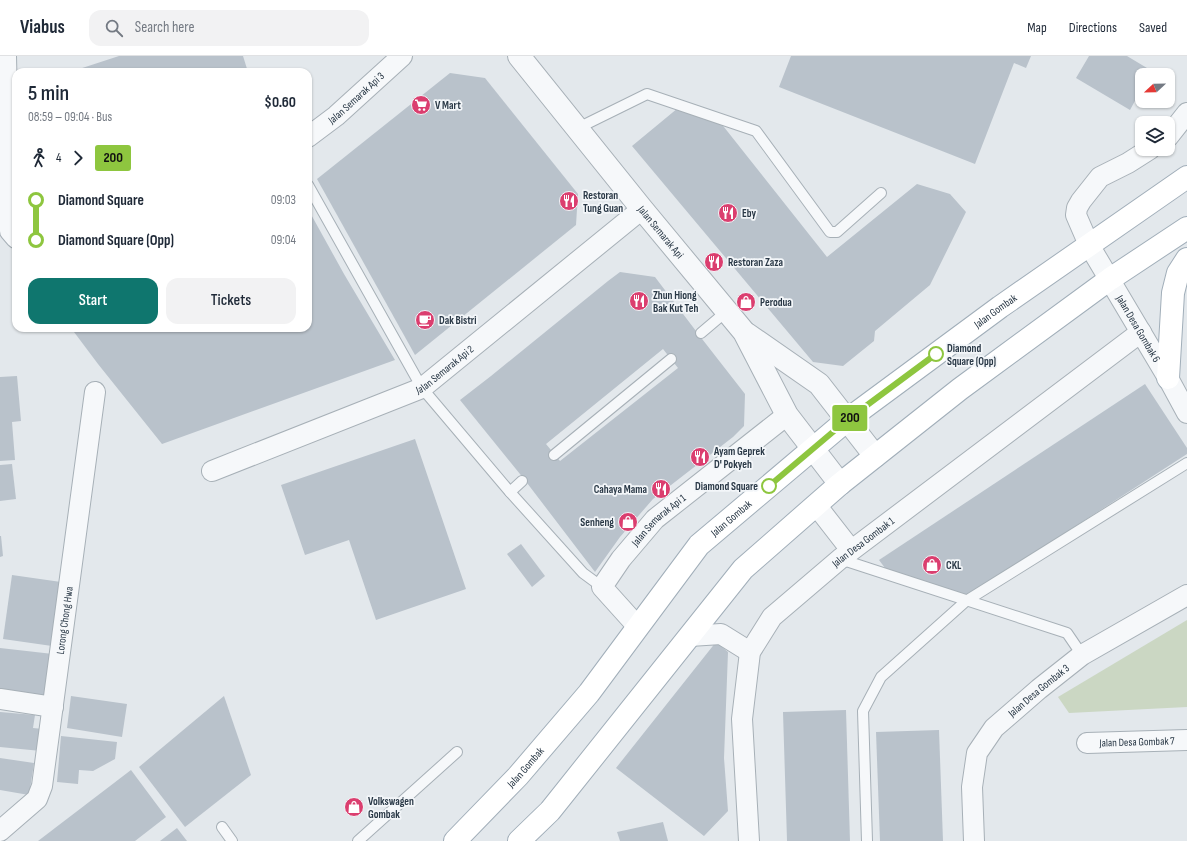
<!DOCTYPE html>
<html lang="en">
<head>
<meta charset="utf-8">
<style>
  body { margin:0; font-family:"Sofia Sans Condensed",sans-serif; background:#f2f2f3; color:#1f2937; height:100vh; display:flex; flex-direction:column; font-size:15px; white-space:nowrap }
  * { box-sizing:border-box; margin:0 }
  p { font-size:13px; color:#747a83 }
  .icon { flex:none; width:22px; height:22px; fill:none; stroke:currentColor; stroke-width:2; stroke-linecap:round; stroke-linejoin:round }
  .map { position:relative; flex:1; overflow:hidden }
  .panel { position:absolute; left:12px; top:12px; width:300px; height:264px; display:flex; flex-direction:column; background:#fff; border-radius:12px; box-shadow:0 1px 3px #0004 }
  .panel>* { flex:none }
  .badge { padding:0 8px; border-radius:3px; font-size:14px; line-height:26px }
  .needle { width:26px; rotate:248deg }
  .buttons { position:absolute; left:1135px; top:12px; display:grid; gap:8px }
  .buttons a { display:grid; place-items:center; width:40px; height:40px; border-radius:8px; background:#fff; box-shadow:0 1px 3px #0004; font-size:20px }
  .map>.badge { position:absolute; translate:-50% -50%; box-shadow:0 0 0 2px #fff }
  .legs { display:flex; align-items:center; gap:6px; height:44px; padding:0 16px; font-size:13px }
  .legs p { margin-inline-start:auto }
  .head { display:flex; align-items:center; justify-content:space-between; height:68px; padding:0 16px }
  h1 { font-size:22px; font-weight:600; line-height:30px }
  .cta { display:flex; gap:8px; margin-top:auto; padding:8px 16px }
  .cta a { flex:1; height:46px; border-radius:12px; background:#0f766e; color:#fff; font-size:16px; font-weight:600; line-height:46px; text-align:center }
  .cta a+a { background:#f2f2f3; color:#1f2937 }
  ul { padding:0 16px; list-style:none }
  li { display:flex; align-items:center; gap:14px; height:40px; font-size:15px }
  li i { display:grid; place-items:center; width:6px; height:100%; margin:0 5px; background:currentColor }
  li i::after { content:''; width:10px; height:10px; margin:-5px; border:3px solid; border-radius:50%; background:#fff }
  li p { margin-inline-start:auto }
  li:first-child i { background:linear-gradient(#0000 50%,currentColor 0) }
  li:last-child i { background:linear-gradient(currentColor 50%,#0000 0) }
  header { display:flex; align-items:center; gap:24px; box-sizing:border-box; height:56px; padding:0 20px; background:#fff; border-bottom:1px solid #e0e1e3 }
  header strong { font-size:19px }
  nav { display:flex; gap:22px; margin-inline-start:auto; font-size:14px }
  .search { width:280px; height:36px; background:#f2f2f3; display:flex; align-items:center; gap:10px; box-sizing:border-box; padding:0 14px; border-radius:12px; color:#747a83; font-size:15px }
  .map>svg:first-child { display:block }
</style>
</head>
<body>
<header>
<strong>Viabus</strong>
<div class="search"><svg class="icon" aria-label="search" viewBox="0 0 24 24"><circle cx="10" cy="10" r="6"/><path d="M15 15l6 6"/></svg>Search here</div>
<nav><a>Map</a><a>Directions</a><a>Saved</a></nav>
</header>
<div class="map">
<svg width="1187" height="785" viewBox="0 0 1187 785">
  <rect width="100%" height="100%" fill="#e3e8ec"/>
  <!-- green -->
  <path fill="#cbd7c3" d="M 1187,564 L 1187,651 L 1069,657 L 1058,641 Z"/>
  <!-- building -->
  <g fill="#b9c2cb" fill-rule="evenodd">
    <path d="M 119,0 L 243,0 L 248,16 L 70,16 Z"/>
    <path d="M 791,0 L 1031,0 L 1026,12 L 1014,7 L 975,108 L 779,31 Z"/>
    <path d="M 1089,0 L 1127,0 L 1152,15 L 1150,19 L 1142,19 L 1142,32 L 1130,54 L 1076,22 Z"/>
    <path d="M 450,17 L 485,22 L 578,138 L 576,169 L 415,299 L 317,123 Z"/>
    <path d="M 678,52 L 720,66 L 827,201 L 917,128 L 950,138 L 966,156 L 930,229 L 875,275 L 874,285 L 843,310 L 813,306 L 632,90 Z"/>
    <path d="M 308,153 L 344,218 L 395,304 L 162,388 L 98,308 L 71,272 L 308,272 Z"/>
    <path d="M 620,216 L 655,221 L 699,279 L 745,338 L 744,370 L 733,381 L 653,443 L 620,481 L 595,516 L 524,423 L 460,344 L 491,320 L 608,225 ZM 663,293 L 678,312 L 560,405 L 546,388 Z"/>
    <path d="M 17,320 L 21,365 L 12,366 L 15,404 L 0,405 L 0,321 Z"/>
    <path d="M 1145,328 L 1187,392 L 1187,398 L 966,541 L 888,516 L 879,504 Z"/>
    <path d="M 415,383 L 466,533 L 376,564 L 349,484 L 305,499 L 281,429 Z"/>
    <path d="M 12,408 L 16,443 L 0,445 L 0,409 Z"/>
    <path d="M 0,480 L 1,480 L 3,500 L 0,501 Z"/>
    <path d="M 521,488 L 545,520 L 532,531 L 507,498 Z"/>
    <path d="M 12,519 L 61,526 L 52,590 L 3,583 Z"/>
    <path d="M 716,586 L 728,596 L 724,702 L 728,755 L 704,780 L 616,712 Z"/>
    <path d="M 0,592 L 53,598 L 48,641 L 0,635 Z"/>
    <path d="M 71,640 L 127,648 L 122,681 L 67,672 Z"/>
    <path d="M 224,640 L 251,719 L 185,771 L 139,711 Z"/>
    <path d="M 846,654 L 850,785 L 787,785 L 783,656 Z"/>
    <path d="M 0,656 L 35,659 L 33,672 L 43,673 L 41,695 L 0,691 Z"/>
    <path d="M 939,674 L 943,785 L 880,785 L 876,676 Z"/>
    <path d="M 61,680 L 117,686 L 115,703 L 93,715 L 79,714 L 78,728 L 57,726 Z"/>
    <path d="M 0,702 L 34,707 L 29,739 L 0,734 Z"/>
    <path d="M 131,714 L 166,761 L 135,785 L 38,785 Z"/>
    <path d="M 663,766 L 668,785 L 620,785 L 617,776 Z"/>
    <path d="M 177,772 L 187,785 L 160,785 Z"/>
  </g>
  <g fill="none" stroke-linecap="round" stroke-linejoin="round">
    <!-- service casing -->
    <g stroke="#a7b0b7" stroke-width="12">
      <g id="service">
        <path d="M 578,72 L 647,38 L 756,75 L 830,176 L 837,176 L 881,137"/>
        <path d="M 308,129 L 422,332 L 510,436 L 583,517 L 602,531"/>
        <path d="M 701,277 L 727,255"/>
        <path d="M 554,399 L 671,303"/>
        <path d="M 510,436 L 522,425"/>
        <path d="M 840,503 L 1067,577 L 1082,599"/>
        <path d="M 222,771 L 232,785"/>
        <path d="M 358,785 L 457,696"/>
        <path d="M 867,785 L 863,655 L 881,621 L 966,545 L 1187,407"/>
      </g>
    </g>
    <!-- minor casing -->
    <g stroke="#a7b0b7" stroke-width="22">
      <g id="minor">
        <path d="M 6,0 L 10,175 L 16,182"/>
        <path id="s1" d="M 308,81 L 336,60 L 402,0"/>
        <path d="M 1168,81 L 1187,57"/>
        <path id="s2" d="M 1150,93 L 1128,107 L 1100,121 L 1081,145 L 1077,152 L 1076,159 L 1089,189 L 1168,322 L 1187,357"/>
        <path id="s3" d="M 212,415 L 422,332 L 642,153"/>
        <path d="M 816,449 L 851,494"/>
        <path id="s4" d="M 638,571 L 602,531 L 621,503 L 655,463 L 787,359"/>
        <path d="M 690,580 L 721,578 L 750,596"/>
        <path d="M 0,643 L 53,651"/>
        <path id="s5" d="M 1087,687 L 1187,684"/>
        <path id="s6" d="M 0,775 L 37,743 L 42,730 L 95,336"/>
        <path id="s7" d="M 749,785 L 742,663 L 750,596 L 772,561 L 840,503 L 1141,276"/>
        <path id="s8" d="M 974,785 L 972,731 L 977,697 L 994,672 L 1039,633 L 1082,599 L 1187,539"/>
      </g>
    </g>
    <!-- tertiary casing -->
    <g stroke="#a7b0b7" stroke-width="24">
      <g id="tertiary">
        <path id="s9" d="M 519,0 L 642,153 L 744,276 L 787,359 L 840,428"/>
        <path d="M 747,278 L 819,328 L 875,400"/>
      </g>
    </g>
    <!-- primary casing -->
    <g stroke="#a1aeb9" stroke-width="24">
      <g id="primary">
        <path d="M 1168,322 L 1173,237 L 1178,217 L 1187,203"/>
        <path id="s10" d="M 455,785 L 518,720 L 589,637 L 638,571 L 699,489 L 847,364 L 1000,251 L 1187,121"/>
        <path d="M 519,785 L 550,755 L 743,513 L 840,428 L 960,333 L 1110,223 L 1187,172"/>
      </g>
    </g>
    <!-- service -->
    <use href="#service" stroke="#f6f8fa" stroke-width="10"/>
    <!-- minor -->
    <use href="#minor" stroke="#f6f8fa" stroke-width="20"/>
    <!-- tertiary -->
    <use href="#tertiary" stroke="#f6f8fa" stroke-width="22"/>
    <!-- primary -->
    <use href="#primary" stroke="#fff" stroke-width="22"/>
  </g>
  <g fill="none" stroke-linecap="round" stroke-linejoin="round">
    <!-- line-1 casing -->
    <g stroke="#fff" stroke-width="9">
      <path id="line-1" d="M 769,430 L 847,364 L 936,298"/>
    </g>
    <!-- line-1 -->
    <use href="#line-1" stroke="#8ec63f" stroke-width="6"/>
  </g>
  <!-- icons -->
  <defs>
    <g id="supermarket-disc" transform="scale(1)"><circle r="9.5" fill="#db3e6f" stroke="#f3f6f9"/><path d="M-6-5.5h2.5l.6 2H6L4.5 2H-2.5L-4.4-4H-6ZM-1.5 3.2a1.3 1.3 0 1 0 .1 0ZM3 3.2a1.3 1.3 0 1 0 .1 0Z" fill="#fff"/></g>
    <g id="restaurant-disc" transform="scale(1)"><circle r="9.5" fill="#db3e6f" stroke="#f3f6f9"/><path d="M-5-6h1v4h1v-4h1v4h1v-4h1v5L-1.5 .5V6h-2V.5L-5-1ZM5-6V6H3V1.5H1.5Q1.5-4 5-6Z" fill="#fff"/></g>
    <g id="shop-disc" transform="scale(1)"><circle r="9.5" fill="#db3e6f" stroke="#f3f6f9"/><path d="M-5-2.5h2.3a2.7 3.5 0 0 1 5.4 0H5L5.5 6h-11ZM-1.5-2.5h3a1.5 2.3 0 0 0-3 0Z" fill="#fff"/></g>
    <g id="cafe-disc" transform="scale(1)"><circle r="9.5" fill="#db3e6f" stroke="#f3f6f9"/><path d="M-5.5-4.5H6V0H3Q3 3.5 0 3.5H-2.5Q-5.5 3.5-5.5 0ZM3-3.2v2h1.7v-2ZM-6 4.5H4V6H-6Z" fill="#fff"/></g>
  </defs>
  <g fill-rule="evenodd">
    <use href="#supermarket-disc" x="421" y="49"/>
    <use href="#restaurant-disc" x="569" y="145"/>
    <use href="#restaurant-disc" x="728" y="157"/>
    <use href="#restaurant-disc" x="714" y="206"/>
    <use href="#restaurant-disc" x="639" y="245"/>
    <use href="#shop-disc" x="746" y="246"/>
    <use href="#cafe-disc" x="425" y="264"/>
    <use href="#restaurant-disc" x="700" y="401"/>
    <use href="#restaurant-disc" x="661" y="433"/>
    <use href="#shop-disc" x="628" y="466"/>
    <use href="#shop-disc" x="932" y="509"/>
    <use href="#shop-disc" x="354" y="751"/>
  </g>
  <!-- markers -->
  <g fill="#fff" stroke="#8ec63f" stroke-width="2">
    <circle cx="936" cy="298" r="7"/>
    <circle cx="769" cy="430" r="7"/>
  </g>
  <g text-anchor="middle" stroke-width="3.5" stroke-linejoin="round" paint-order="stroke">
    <!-- street labels -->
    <g font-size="11" fill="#293846" stroke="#f3f6f9">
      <text dy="4" stroke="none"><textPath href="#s1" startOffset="62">Jalan Semarak Api 3</textPath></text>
      <text dy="4" stroke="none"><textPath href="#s9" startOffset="226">Jalan Semarak Api</textPath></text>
      <text dy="4" stroke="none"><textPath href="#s10" startOffset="762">Jalan Gombak</textPath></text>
      <text dy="4" stroke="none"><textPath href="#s2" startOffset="233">Jalan Desa Gombak 6</textPath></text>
      <text dy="4" stroke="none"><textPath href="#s3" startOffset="255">Jalan Semarak Api 2</textPath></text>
      <text dy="4" stroke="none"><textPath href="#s10" startOffset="426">Jalan Gombak</textPath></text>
      <text dy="4" stroke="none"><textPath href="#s4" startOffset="142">Jalan Semarak Api 1</textPath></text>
      <text dy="4" stroke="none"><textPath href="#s7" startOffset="349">Jalan Desa Gombak 1</textPath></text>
      <text dy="4" stroke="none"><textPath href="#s6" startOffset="230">Lorong Chong Hwa</textPath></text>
      <text dy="4" stroke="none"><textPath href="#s8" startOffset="177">Jalan Desa Gombak 3</textPath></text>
      <text dy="4" stroke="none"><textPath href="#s5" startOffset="50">Jalan Desa Gombak 7</textPath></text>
      <text dy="4" stroke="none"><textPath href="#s10" startOffset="102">Jalan Gombak</textPath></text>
    </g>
    <!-- poi labels -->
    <g font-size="11" font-weight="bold" fill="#293846" stroke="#f3f6f9" text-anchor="start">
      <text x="435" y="53">V Mart</text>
      <text x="583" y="143">Restoran<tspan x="583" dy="13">Tung Guan</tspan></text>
      <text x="742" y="161">Eby</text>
      <text x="728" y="210">Restoran Zaza</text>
      <text x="653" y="243">Zhun Hiong<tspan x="653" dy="13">Bak Kut Teh</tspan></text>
      <text x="760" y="250">Perodua</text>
      <text x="439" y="268">Dak Bistri</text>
      <text x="714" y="399">Ayam Geprek<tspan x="714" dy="13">D' Pokyeh</tspan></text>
      <text x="647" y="437" text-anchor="end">Cahaya Mama</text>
      <text x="614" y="470" text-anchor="end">Senheng</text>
      <text x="946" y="513">CKL</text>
      <text x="368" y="749">Volkswagen<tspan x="368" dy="13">Gombak</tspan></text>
    </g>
    <!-- stop labels -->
    <g font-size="11" font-weight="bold" fill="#293846" stroke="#f3f6f9" text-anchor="start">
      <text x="947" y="296">Diamond<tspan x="947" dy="13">Square (Opp)</tspan></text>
      <text x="758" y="434" text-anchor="end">Diamond Square</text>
    </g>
  </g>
</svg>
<div class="buttons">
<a><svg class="needle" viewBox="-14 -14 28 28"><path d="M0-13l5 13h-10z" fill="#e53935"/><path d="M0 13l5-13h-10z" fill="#747a83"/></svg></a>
<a><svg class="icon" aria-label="layers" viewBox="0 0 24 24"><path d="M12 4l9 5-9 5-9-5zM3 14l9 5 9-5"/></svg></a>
</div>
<b class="badge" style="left:850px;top:362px;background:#8ec63f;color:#111">200</b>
<section class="panel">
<div class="head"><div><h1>5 min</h1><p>08:59 – 09:04 · Bus</p></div><b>$0.60</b></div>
<div class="legs"><svg class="icon" aria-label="walk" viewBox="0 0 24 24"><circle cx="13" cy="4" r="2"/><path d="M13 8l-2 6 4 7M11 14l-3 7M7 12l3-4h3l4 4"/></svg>4<svg class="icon" aria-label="forward" viewBox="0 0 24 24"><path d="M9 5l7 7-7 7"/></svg><b class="badge" style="background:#8ec63f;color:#111">200</b></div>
<ul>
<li><i style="color:#8ec63f"></i><b>Diamond Square</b><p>09:03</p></li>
<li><i style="color:#8ec63f"></i><b>Diamond Square (Opp)</b><p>09:04</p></li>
</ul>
<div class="cta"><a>Start</a><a>Tickets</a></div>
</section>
</div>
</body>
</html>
